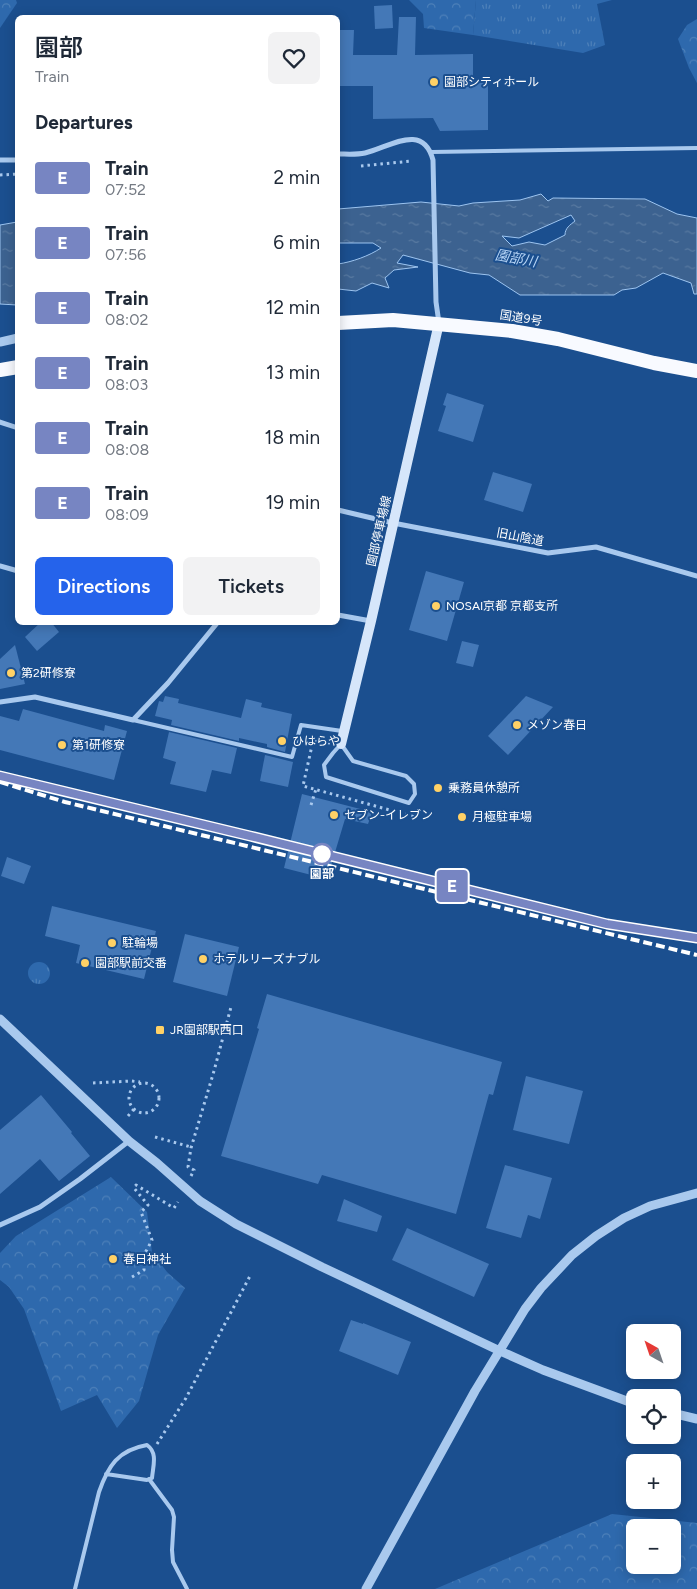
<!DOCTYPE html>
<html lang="en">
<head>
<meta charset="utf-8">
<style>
  body { margin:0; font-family:Figtree,"Noto Sans JP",sans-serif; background:#f2f2f3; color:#1f2937; height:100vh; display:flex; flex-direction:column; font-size:19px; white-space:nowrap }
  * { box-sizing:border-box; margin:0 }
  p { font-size:16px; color:#747a83 }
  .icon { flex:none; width:28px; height:28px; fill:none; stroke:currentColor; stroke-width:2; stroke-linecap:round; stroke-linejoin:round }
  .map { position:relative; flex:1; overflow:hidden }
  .sheet { position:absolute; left:15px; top:15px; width:325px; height:610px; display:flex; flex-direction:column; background:#fff; border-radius:8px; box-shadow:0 2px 12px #0003 }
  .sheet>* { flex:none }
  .badge { padding:0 10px; border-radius:4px; font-size:18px; line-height:32px }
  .needle { width:32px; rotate:320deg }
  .tools { position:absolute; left:626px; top:1324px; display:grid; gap:10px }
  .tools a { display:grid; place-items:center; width:55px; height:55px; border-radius:8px; background:#fff; box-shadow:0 2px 12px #0003; font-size:25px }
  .map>.badge { position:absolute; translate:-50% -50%; box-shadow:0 0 0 2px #fff }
  h2 { padding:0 20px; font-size:19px; line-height:45px }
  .round { display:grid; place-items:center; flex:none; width:52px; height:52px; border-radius:8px; background:#f2f2f3 }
  .summary { display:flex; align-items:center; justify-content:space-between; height:85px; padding:0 20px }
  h1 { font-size:24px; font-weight:600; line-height:38px }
  .action { display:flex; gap:10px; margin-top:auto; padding:10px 20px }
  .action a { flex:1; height:58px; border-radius:8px; background:#2563eb; color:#fff; font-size:20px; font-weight:600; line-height:58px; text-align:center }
  .action a+a { background:#f2f2f3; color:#1f2937 }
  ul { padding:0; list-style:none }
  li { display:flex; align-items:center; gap:15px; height:65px; padding:0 20px }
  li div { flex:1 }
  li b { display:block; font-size:19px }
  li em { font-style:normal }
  li .badge { min-width:55px; font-weight:700; text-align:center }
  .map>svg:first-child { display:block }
</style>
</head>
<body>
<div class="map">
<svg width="697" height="1589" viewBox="0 0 697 1589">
  <defs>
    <pattern id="grass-tufts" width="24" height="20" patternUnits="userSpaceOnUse" patternTransform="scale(1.25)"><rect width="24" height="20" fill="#2e69ad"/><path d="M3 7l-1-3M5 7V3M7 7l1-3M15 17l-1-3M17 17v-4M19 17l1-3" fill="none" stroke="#4d80b9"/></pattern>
    <pattern id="forest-crowns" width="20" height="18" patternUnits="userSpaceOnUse" patternTransform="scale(1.25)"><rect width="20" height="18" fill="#2e69ad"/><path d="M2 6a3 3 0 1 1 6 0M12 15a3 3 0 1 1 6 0" fill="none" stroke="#4d80b9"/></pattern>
    <pattern id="water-ripples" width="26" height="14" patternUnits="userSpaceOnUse" patternTransform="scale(1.25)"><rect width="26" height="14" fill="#3c6290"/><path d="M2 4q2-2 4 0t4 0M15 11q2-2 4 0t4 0" fill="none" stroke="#597aa1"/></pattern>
  </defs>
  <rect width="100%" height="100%" fill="#1b4f8f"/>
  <!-- grass -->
  <g fill="url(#grass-tufts)">
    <path d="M 476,0 L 612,0 L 597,4 L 605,45 L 583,53 L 473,35 Z"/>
    <circle cx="39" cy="973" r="11"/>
  </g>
  <!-- forest -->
  <g fill="url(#forest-crowns)" fill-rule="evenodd">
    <path d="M 0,0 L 16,0 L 17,3 L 0,28 Z"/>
    <path d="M 409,0 L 476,0 L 473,35 L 424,28 L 423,14 Z"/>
    <path d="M 697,19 L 697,83 L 689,68 L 678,39 L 687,25 Z"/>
    <path d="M 111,1177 L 147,1212 L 152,1252 L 167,1272 L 185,1288 L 158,1335 L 139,1401 L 117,1428 L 97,1395 L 61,1411 L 24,1309 L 9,1287 L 0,1280 L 0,1253 L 16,1236 Z"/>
    <path d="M 612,1514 L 697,1523 L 697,1589 L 435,1589 ZM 635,1528 L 672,1528 L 672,1565 L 635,1565 Z"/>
  </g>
  <!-- water -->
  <g fill="url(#water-ripples)" stroke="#9cc4f0" fill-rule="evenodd">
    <path d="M 541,194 L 548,201 L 553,198 L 645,199 L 677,214 L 697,218 L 697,294 L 694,294 L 691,283 L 663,273 L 636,288 L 622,290 L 614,295 L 520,295 L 489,275 L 470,273 L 403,255 L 397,263 L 418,267 L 394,270 L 385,278 L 389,288 L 372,283 L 356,291 L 338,289 L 338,264 C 352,262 369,256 381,248 L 373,243 L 338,243 L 338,209 L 421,202 L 459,206 L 473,203 L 520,200 ZM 571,215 L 575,221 C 570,225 565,228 565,235 L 545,245 L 529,242 L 512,246 L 502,236 L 519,238 Z"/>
    <path d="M 17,222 L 17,305 L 0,304 L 0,225 Z"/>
  </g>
  <!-- building -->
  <g fill="#4478b7">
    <path d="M 392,5 L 393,28 L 375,29 L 374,6 Z"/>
    <path d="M 399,17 L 416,17 L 415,55 L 473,54 L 473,81 L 488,81 L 488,130 L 440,131 L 433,118 L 373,119 L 373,86 L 338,86 L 338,30 L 354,30 L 353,55 L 397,55 Z"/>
    <path d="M 447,393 L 484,405 L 473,442 L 438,431 L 446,406 L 443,405 Z"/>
    <path d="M 493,472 L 532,484 L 523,512 L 484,500 Z"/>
    <path d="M 426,571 L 464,582 L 447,641 L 409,630 Z"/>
    <path d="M 41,622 L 51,622 L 59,632 L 37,651 L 25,637 Z"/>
    <path d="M 462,641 L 479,645 L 473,667 L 456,663 Z"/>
    <path d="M 15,645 L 25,684 L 0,689 L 0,659 Z"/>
    <path d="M 165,696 L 179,699 L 178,703 L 241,718 L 246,699 L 262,703 L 261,707 L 292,714 L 285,752 L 267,747 L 267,744 L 239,738 L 239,741 L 171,725 L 172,720 L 155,716 L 159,701 L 163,702 Z"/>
    <path d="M 526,696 L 553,707 L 508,755 L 488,736 Z"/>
    <path d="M 23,709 L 104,731 L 105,725 L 127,731 L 114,780 L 0,750 L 0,716 L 19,721 Z"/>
    <path d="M 169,732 L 237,748 L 231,774 L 212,770 L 206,792 L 170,784 L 176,762 L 163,758 Z"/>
    <path d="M 265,755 L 293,762 L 288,787 L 260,781 Z"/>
    <path d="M 302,794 L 372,812 L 368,824 L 345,819 L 327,879 L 284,868 Z"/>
    <path d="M 7,857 L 31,866 L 24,884 L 1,876 Z"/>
    <path d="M 52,906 L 156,931 L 144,979 L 76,963 L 80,945 L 45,936 Z"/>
    <path d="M 185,934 L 239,947 L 227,996 L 173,982 Z"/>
    <path d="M 267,994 L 502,1062 L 493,1095 L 489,1094 L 456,1214 L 322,1175 L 318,1184 L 221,1156 L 259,1029 L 257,1028 Z"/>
    <path d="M 526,1076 L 583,1091 L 569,1144 L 513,1130 Z"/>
    <path d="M 41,1095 L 72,1132 L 71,1133 L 90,1156 L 59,1181 L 40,1159 L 0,1194 L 0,1130 Z"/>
    <path d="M 505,1165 L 552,1178 L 540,1219 L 528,1215 L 521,1238 L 486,1228 Z"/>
    <path d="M 344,1199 L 382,1216 L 377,1232 L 337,1221 Z"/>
    <path d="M 407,1228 L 489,1264 L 474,1297 L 392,1260 Z"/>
    <path d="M 351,1320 L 363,1324 L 363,1323 L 411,1342 L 398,1375 L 339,1351 Z"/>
  </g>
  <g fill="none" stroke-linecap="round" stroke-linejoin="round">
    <!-- path -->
    <g stroke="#a9c9ee" stroke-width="3" stroke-dasharray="2.5 4" stroke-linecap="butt">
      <path d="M 361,166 L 412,161"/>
      <path d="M 0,175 L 18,174"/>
      <path d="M 330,743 L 313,741 L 303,786 L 415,817"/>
      <path d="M 311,805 L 316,789"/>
      <circle cx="144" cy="1098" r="15"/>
      <path d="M 93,1083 L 131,1081 L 140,1082"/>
      <path d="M 128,1116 L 134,1109"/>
      <path d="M 155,1137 L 191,1147"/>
      <path d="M 191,1176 L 194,1170 L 188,1167 L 191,1148 L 214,1071 L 231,1007"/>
      <path d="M 132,1277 L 144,1270 L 144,1255 L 152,1240 L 141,1212 L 148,1205 L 134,1188 L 136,1185 L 174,1208 L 178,1202"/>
      <path d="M 157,1444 L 186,1398 L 250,1276"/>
    </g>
    <!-- service -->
    <g stroke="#a9c9ee" stroke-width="4">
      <path d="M 431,152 L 697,148"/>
      <path d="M 133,720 L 292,757 L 301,725 L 342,731"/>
      <path d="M 341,744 L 353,761 L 406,776 L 414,784 L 415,794 L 409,803 L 326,777 L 324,765 L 333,753 Z"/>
      <path d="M 149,1479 L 172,1510 L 174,1517 L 172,1550 L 173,1562 L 187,1589"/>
      <path d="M 75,1589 L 99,1492 C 108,1466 118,1450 147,1445 C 158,1453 153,1466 152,1478 L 147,1480 L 106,1474"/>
    </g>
    <!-- minor -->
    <g stroke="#a9c9ee" stroke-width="5">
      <path d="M 338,154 C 346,154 356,155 365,153 C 390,147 423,122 433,160 L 436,302 L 439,323"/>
      <path d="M 0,160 L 18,160"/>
      <path d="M 0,422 L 18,428"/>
      <path d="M 338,510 L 393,523 L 548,553 L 596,547 L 697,576"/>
      <path d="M 0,566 L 18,571"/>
      <path d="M 338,615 L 371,621"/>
      <path d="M 0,702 L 35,697 L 133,720 L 168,683 L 218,622"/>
      <path d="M 0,1225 L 40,1207 L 80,1179 L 129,1141"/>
    </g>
    <!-- tertiary -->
    <g stroke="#a9c9ee" stroke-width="9">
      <path d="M 0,342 L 18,338"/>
      <path d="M 0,1019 L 129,1141 L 157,1163 L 200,1201 L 236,1224 L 322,1267 L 500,1351 L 543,1370 L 635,1404"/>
      <path d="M 672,1413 L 697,1419"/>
      <path d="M 366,1589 L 475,1391 L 525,1309 L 541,1288 L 572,1255 L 596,1236 L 624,1218 L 650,1206 L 697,1193"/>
    </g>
    <!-- secondary -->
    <path stroke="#d6e6fa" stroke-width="10" d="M 341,744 L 371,621 L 439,323"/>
    <!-- trunk -->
    <g stroke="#f8faff" stroke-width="14">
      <path d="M 338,323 L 393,320 L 512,331 L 558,339 L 654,363 L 697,371"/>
      <path d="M 0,370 L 18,367"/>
    </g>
    <!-- rail -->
    <g stroke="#fff" stroke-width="4" stroke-dasharray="9 4" stroke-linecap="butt">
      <path d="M 12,779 L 251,836 L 607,924 L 697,938"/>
      <path d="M 0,782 L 65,802 L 697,955"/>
    </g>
  </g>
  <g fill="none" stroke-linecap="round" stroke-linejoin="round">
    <!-- line casing -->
    <g stroke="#fff" stroke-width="11">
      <path id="line" d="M 0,776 L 250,836 L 607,924 L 697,938"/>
    </g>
    <!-- line -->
    <use href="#line" stroke="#7785c2" stroke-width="8"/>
  </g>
  <!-- markers -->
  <g fill="#ffd166" stroke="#1b4f8f" stroke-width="2">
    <circle cx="434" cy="82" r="5"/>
    <circle cx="436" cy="606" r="5"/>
    <circle cx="11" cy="673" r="5"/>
    <circle cx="517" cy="725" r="5"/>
    <circle cx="282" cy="741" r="5"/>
    <circle cx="62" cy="745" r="5"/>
    <circle cx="438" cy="788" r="5"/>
    <circle cx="334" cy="815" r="5"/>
    <circle cx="462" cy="817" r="5"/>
    <circle cx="112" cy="943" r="5"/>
    <circle cx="203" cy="959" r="5"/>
    <circle cx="85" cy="963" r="5"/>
    <rect x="155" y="1025" width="10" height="10" rx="2.5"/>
    <circle cx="113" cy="1259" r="5"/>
  </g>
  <circle fill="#fff" stroke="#7785c2" stroke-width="2.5" cx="322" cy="854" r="10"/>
  <g text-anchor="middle" stroke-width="4" stroke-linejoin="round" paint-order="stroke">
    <!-- poi labels -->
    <g font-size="12" fill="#fff" stroke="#1b4f8f" text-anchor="start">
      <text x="444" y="86">園部シティホール</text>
      <text x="446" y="610">NOSAI京都 京都支所</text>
      <text x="21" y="677">第2研修寮</text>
      <text x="527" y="729">メゾン春日</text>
      <text x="292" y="745">ひはらや</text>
      <text x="72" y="749">第1研修寮</text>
      <text x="448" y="792">乗務員休憩所</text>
      <text x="344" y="819">セブン-イレブン</text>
      <text x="472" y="821">月極駐車場</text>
      <text x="122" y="947">駐輪場</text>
      <text x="213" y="963">ホテルリーズナブル</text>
      <text x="95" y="967">園部駅前交番</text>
      <text x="170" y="1034">JR園部駅西口</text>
      <text x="123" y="1263">春日神社</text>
    </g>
    <!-- street labels -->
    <g font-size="12" fill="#fff" stroke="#1b4f8f">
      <text transform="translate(521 318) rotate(9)" y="4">国道9号</text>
      <text transform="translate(379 531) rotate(-77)" y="4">園部停車場線</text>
      <text transform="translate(520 537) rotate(11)" y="4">旧山陰道</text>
    </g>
    <!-- stop labels -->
    <g font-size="12" font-weight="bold" fill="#fff" stroke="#1b4f8f">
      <text x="322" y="878">園部</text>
    </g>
    <!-- water labels -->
    <g font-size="14" font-style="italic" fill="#b5d3f5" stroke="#1b4f8f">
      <text transform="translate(516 258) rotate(10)" y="5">園部川</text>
    </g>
  </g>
</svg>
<div class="tools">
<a><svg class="needle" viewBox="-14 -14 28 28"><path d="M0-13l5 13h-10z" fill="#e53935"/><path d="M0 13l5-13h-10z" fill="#747a83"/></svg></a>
<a><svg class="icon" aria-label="locate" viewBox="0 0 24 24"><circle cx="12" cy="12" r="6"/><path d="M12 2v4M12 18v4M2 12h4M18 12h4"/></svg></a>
<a>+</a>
<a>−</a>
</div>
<b class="badge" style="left:452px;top:886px;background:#7785c2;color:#fff">E</b>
<section class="sheet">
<div class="summary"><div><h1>園部</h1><p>Train</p></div><a class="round"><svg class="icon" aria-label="heart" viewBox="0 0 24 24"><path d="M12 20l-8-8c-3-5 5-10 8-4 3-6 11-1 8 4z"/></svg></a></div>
<h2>Departures</h2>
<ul>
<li><span class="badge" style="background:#7785c2;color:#fff">E</span><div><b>Train</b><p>07:52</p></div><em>2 min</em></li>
<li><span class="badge" style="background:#7785c2;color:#fff">E</span><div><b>Train</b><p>07:56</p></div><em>6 min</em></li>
<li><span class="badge" style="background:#7785c2;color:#fff">E</span><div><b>Train</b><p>08:02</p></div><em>12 min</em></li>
<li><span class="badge" style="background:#7785c2;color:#fff">E</span><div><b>Train</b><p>08:03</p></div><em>13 min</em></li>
<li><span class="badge" style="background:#7785c2;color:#fff">E</span><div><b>Train</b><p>08:08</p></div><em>18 min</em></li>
<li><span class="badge" style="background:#7785c2;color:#fff">E</span><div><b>Train</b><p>08:09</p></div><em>19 min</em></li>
</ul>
<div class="action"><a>Directions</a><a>Tickets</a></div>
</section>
</div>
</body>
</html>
